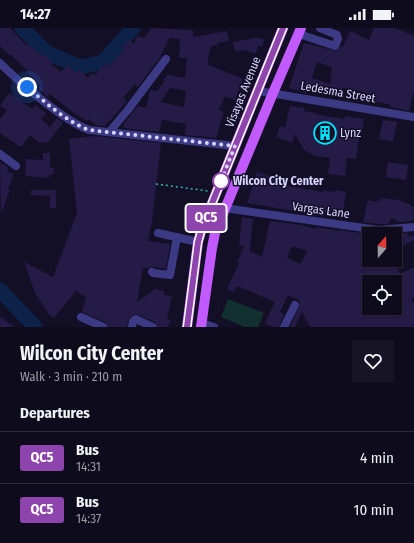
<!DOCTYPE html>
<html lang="en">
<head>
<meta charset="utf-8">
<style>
  body { margin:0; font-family:"Fira Sans Condensed",sans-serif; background:#171425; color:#f1f3f6; height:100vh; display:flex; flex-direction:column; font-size:15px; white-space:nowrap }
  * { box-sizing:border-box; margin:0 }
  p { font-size:13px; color:#9b9ba3 }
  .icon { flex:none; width:22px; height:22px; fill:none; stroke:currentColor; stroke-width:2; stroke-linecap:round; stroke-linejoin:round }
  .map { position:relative; height:299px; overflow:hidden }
  .side { display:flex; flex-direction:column; background:#0e0b1c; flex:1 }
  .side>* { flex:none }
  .badge { padding:0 8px; border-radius:3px; font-size:14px; line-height:26px }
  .needle { width:26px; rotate:20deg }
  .buttons { position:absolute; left:362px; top:199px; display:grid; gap:8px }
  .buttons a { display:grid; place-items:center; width:40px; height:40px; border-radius:0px; background:#0e0b1c; box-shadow:0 1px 3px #0004,0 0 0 1px #2e2b3b; font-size:20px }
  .you { position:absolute; width:20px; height:20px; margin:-10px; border:3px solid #fff; border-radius:50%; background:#1a73e8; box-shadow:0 0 0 6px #1a73e833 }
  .map>.badge { position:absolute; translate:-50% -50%; box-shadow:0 0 0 2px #fff }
  h2 { padding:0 20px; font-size:15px; line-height:36px }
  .round { display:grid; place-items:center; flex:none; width:42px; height:42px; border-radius:0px; background:#171425 }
  .summary { display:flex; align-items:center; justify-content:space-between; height:68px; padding:0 20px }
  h1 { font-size:19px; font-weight:700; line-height:30px }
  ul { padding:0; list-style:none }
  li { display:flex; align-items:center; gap:12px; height:52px; padding:0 20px; border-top:1px solid #2e2b3b }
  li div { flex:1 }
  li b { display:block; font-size:15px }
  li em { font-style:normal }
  li .badge { min-width:44px; font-weight:700; text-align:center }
  .status { display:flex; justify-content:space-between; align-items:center; height:28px; padding:0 20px; background:#0e0b1c; direction:ltr }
  .status svg { height:11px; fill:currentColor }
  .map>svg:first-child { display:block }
</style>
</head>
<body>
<div class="status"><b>14:27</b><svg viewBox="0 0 49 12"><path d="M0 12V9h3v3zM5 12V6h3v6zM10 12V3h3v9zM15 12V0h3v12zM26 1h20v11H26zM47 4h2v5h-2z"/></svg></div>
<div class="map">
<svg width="414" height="299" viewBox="0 0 414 299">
  <rect width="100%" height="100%" fill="#130f26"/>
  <!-- green -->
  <path fill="#12302f" d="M 228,271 L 264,285 L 258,299 L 245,299 L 221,289 Z"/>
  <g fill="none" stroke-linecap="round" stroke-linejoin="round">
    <!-- river -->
    <g stroke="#0c2248" stroke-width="15">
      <path d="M 22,0 L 47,25 L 80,39 L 103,34 L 133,0"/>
      <path d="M 0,262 L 35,299"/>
    </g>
  </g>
  <!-- building -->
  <g fill="#241b47" fill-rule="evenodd">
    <path d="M 0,0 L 10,0 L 27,18 L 29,16 L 42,28 L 44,26 L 53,34 L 51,36 L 61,44 L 67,37 L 76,45 L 79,41 L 88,50 L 92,45 L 95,47 L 106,35 L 110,38 L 124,21 L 122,19 L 128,11 L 134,16 L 137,8 L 144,10 L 151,0 L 193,2 L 193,9 L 227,3 L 229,13 L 217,15 L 218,17 L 211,18 L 208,30 L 209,31 L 207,36 L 243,51 L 235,72 L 225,68 L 219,82 L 224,84 L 216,110 L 185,107 L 186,96 L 162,92 L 159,104 L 123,100 L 124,95 L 138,78 L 146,80 L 150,62 L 157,63 L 165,53 L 163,52 L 168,46 L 170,47 L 185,50 L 187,30 L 179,30 L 180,11 L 169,10 L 160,30 L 149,43 L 150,43 L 138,59 L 135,56 L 123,70 L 127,73 L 114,88 L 105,98 L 96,97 L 88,91 L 87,93 L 71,83 L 50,66 L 47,69 L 39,60 L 41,58 L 27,44 L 28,43 L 10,26 L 9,27 L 0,18 ZM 170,60 L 186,63 L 184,79 L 160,74 Z"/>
    <path d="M 374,0 L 395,0 L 414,8 L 414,62 L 409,83 L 390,79 L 391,77 L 365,71 L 367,65 L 343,59 L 342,66 L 319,62 L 317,66 L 308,63 L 307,65 L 289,60 L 304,15 L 336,23 L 341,18 L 343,19 L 350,3 L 369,12 ZM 317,34 L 332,39 L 330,56 L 312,50 Z"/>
    <path d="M 254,9 L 264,11 L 262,19 L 258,18 L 256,26 L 244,22 L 235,24 L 233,14 L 254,10 Z"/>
    <path d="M 9,65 L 32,81 L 35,77 L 46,85 L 41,91 L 50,99 L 57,90 L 63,95 L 48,114 L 40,115 L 30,107 L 22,118 L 19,118 L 0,105 L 0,91 L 7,82 L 0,78 Z"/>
    <path d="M 290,78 L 304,80 L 304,83 L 316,85 L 315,86 L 344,91 L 345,88 L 364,91 L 362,104 L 360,104 L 356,131 L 347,130 L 345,148 L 328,146 L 330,130 L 316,128 L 304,122 L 295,106 L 292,115 L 276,109 L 280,98 L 285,100 Z"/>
    <path d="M 383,92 L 397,94 L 393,114 L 379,111 Z"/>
    <path d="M 94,108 L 161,115 L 152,194 L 148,213 L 170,216 L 166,241 L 153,239 L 148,240 L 143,240 L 137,274 L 155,261 L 164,263 L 164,267 L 172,268 L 167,291 L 171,292 L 168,299 L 158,299 L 155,294 L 136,286 L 129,290 L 127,299 L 108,299 L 105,294 L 82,284 L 86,269 L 76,263 L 54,290 L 50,288 L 35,265 L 24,234 L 53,249 L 77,185 L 69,111 Z"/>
    <path d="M 43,125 L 50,125 L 50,139 L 54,140 L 53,147 L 49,146 L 49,150 L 25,148 L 26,131 L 43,132 Z"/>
    <path d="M 0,134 L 9,140 L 7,143 L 14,146 L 8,161 L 10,162 L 1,186 Z"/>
    <path d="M 388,134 L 408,137 L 406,152 L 386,149 Z"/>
    <path d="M 257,144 L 278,151 L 277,156 L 323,164 L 324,162 L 335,164 L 336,162 L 346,164 L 342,190 L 319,184 L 318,187 L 247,175 Z"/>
    <path d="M 31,162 L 56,162 L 56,180 L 50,180 L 50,168 L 31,167 Z"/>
    <path d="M 381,170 L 396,172 L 397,171 L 414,179 L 412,184 L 414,185 L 413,193 L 399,194 L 391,190 L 388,196 L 378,196 L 363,194 L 368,172 L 377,174 L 377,172 L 380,173 Z"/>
    <path d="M 242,189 L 253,191 L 250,223 L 262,229 L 270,193 L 302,197 L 316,201 L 316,199 L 340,203 L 340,202 L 369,206 L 369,232 L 389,232 L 394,235 L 395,237 L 396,236 L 400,246 L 414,239 L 414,269 L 411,272 L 414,276 L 414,299 L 310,299 L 302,284 L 295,299 L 290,299 L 300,276 L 299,272 L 288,267 L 280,284 L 284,286 L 279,299 L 273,299 L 265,295 L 275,274 L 237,258 L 234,264 L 227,261 L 239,235 L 237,234 L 244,219 L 239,217 ZM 292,218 L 307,223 L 300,236 L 287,230 ZM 369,250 L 377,254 L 395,254 L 395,280 L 369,280 Z"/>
    <path d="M 409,205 L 407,209 L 414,207 L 414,212 L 395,222 L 395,206 Z"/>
    <path d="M 0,289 L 15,299 L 0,299 Z"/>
  </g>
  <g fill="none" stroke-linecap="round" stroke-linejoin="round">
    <!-- path -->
    <path stroke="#2fb8b0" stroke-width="1.5" stroke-dasharray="2 3" stroke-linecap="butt" d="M 156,156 L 208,163"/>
    <!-- minor -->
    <g stroke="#3d3a85" stroke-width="8">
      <path d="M 299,6 L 335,18 L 338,11 L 337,7 L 320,0"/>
      <path d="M 0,35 C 19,54 64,93 89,102 L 235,118"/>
      <path d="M 258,63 L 414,89"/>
      <path d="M 110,103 L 127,83 L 166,31"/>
      <path d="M 0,126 L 16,138"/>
      <path d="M 225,180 L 378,202 L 414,199"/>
      <path d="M 158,205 L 198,214"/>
      <path d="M 152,244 L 153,245 L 170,247 L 177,209"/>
      <path d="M 81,289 L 103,299"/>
      <path d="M 201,295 L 214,299"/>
      <path d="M 132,299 L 133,293 L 136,291 L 153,299"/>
      <path d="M 284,299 L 295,277"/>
    </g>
    <!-- major -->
    <g stroke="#c25bff" stroke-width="10">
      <path d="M 187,299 L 198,214 L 202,200 L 283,0"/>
      <path d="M 201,299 L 212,220 L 215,205 L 273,65 L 301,0"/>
    </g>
  </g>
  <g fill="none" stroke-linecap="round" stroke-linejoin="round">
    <!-- line casing -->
    <g stroke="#fff" stroke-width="9">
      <path id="line" d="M 187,299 L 198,214 L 202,200 L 283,0"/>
    </g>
    <!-- line -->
    <use href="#line" stroke="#8e44ad" stroke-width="6"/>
    <!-- walk -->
    <path stroke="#d9d4ff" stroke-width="4" stroke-dasharray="0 7.2" d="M 27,59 C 45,74 67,94 89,102 L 235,118 L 221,153"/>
  </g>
  <!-- icons -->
  <defs>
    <g id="building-ring" transform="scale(1.15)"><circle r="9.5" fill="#130f26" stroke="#00e5ff" stroke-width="1.5"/><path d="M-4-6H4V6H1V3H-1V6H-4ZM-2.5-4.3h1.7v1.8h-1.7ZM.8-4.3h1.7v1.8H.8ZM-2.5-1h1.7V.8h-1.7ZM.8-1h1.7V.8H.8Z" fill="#00e5ff"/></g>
  </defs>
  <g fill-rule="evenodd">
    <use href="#building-ring" x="325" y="105"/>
  </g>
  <!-- markers -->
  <circle fill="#fff" stroke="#8e44ad" stroke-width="2" cx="221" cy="153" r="8"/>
  <g text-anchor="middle" stroke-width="3" stroke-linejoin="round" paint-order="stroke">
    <!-- street labels -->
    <g font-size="12" fill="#d9d4ff" stroke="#130f26">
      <text transform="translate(243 64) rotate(-68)" y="4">Visayas Avenue</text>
      <text transform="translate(338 64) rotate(10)" y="4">Ledesma Street</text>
      <text transform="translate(321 182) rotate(8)" y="4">Vargas Lane</text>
    </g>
    <!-- poi labels -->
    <g font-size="12" fill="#d9d4ff" stroke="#130f26" text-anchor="start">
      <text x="340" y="109">Lynz</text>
    </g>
    <!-- stop labels -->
    <g font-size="12" font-weight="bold" fill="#d9d4ff" stroke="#130f26" text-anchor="start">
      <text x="233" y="157">Wilcon City Center</text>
    </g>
  </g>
</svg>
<div class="buttons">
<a><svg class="needle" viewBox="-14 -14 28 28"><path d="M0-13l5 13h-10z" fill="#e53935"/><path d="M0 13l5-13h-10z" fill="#9b9ba3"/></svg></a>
<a><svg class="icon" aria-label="locate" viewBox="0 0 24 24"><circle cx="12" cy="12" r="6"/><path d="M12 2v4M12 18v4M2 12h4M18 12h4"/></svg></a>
</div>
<div class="you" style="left:27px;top:59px"></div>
<b class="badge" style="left:206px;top:190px;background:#8e44ad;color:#fff">QC5</b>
</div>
<section class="side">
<div class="summary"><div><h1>Wilcon City Center</h1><p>Walk · 3 min · 210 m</p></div><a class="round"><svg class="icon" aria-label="heart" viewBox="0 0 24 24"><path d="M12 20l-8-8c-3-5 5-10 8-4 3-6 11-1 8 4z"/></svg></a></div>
<h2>Departures</h2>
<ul>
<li><span class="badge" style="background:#8e44ad;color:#fff">QC5</span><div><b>Bus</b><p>14:31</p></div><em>4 min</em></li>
<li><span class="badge" style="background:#8e44ad;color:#fff">QC5</span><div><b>Bus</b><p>14:37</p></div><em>10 min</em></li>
</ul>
</section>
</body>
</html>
